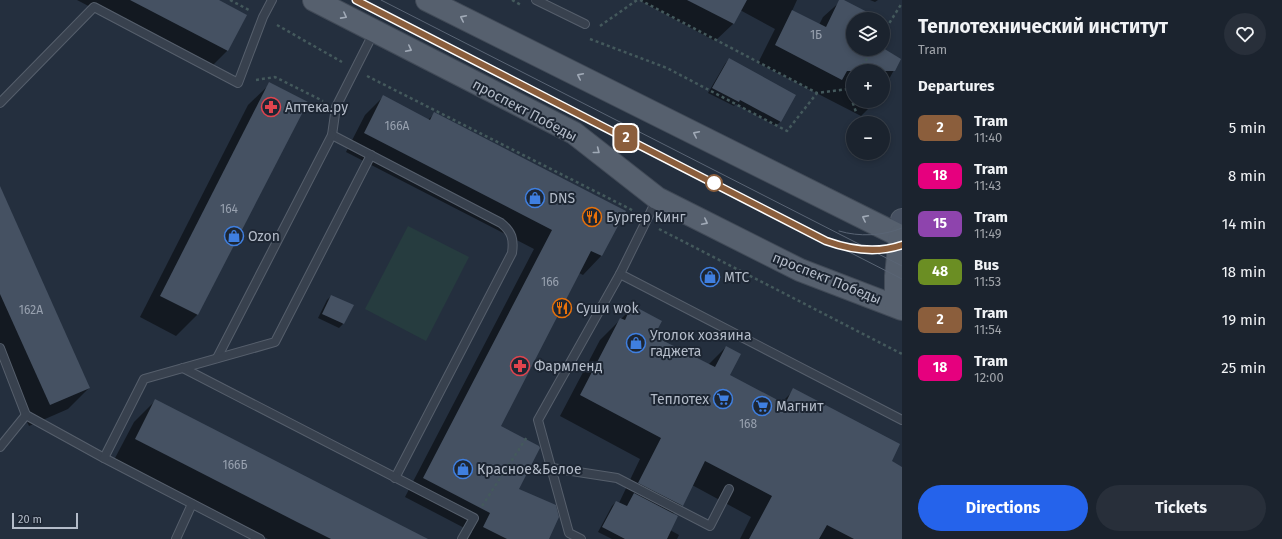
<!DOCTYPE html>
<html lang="en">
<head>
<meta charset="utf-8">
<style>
  body { margin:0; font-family:"Fira Sans",sans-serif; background:#282f3a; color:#f1f3f6; height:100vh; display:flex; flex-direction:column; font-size:15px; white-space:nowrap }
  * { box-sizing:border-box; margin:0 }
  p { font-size:13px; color:#a0a4aa }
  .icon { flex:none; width:22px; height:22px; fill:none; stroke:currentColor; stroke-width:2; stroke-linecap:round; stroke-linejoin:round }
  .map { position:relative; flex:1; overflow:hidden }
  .side { display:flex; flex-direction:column; background:#1b232e; width:380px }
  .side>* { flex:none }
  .badge { padding:0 8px; border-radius:6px; font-size:14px; line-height:26px }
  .tools { position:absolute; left:846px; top:12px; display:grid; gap:8px }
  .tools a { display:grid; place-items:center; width:44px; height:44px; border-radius:50%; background:#1b232e; box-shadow:0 2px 6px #0003,0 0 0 1px #39404a; font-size:20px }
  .scale { position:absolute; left:12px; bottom:10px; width:66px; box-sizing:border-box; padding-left:4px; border:2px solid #b4bcc9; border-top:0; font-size:11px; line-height:14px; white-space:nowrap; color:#b4bcc9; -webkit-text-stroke:3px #1d2633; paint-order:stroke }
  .map>.badge { position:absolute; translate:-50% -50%; box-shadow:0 0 0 2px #fff }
  h2 { padding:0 16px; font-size:15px; line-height:36px }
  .round { display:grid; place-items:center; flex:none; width:42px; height:42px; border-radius:21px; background:#282f3a }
  .overview { display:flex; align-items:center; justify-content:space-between; height:68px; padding:0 16px }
  h1 { font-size:19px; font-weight:700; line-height:30px }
  .button { display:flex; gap:8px; margin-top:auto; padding:8px 16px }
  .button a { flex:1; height:46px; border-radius:24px; background:#2563eb; color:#fff; font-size:16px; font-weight:700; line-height:46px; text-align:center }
  .button a+a { background:#282f3a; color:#f1f3f6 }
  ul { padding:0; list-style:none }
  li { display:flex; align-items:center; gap:12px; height:48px; padding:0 16px }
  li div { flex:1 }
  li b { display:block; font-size:15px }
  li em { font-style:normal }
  li .badge { min-width:44px; font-weight:700; text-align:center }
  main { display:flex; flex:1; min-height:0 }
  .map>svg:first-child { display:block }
</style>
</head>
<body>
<main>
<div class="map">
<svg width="902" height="539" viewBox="0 0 902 539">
  <rect width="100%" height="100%" fill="#242f3e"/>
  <!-- green -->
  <path fill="#263c3f" d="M 408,226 L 469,257 L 426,341 L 365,309 Z"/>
  <!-- shadow -->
  <g fill="#0007">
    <path d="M 77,0 L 217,0 L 246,15 L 227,51 L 209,69 Z"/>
    <path d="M 639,0 L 797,0 L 792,11 L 819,25 L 823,17 L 842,0 L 872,19 L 853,19 L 853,49 L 900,59 L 883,90 L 883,71 L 853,71 L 853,101 L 876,101 L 861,116 L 758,63 L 775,29 L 740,10 L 733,24 L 715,41 Z"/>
    <path d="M 870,0 L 878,0 L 875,2 Z"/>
    <path d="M 729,59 L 781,121 L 776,126 L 736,104 L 734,106 L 708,93 L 725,64 Z"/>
    <path d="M 270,84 L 198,314 L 176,336 L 140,317 L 248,105 Z"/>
    <path d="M 383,97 L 428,120 L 434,114 L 624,212 L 601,256 L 583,275 L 579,273 L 499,426 L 518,490 L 548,539 L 468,539 L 472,532 L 405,497 L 534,249 L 346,152 L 365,115 Z"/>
    <path d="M 0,189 L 89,388 L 68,409 L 29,426 L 0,362 Z"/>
    <path d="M 331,296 L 343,324 L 339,328 L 318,318 L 327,300 Z"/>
    <path d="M 633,307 L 653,336 L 708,365 L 726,347 L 729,376 L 781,403 L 794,390 L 890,462 L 902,468 L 902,539 L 740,539 L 751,517 L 692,485 L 682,505 L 673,514 L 670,530 L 679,535 L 677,539 L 612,539 L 598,532 L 612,506 L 616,502 L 619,503 L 640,459 L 560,416 L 600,340 Z"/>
    <path d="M 155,401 L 426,539 L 268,539 L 114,460 L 134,422 Z"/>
  </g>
  <!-- building -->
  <g fill="#455162">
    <path d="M 130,0 L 219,0 L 247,15 L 228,51 Z"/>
    <path d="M 687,0 L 747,0 L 734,24 Z"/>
    <path d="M 839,0 L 844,0 L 875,16 L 874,19 L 853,19 L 853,49 L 883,48 L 901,59 L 895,71 L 847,71 L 842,80 L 775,45 L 792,10 L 826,27 Z"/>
    <path d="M 729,58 L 796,95 L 781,122 L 740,100 L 739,102 L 712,88 Z"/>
    <path d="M 269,82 L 308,102 L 198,315 L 160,296 Z"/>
    <path d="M 383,95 L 430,120 L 434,112 L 626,211 L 602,256 L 591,251 L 501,426 L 539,446 L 540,448 L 519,489 L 556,505 L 559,517 L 549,539 L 507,539 L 483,527 L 490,513 L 423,478 L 552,230 L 364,133 Z"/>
    <path d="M 0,186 L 90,388 L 50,405 L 0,294 Z"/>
    <path d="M 331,295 L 354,305 L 344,324 L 322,314 Z"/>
    <path d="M 632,305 L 662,321 L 654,336 L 715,367 L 726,346 L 741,354 L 730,375 L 785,404 L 793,388 L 900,444 L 892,461 L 902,467 L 902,539 L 854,539 L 827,525 L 819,539 L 749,539 L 772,496 L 705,461 L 683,506 L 638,483 L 661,438 L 580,395 L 620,318 L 625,320 Z"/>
    <path d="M 155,399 L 428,539 L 331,539 L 297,522 L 135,439 Z"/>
    <path d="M 634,493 L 678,516 L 667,539 L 625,539 L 602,527 L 616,501 L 627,506 Z"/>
  </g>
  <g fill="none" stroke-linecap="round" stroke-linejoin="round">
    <!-- service casing -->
    <g stroke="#565f6c" stroke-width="10">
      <g id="service">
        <path d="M 536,0 L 585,24"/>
        <path d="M 374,32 L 336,107 L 332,135 L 501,223 C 512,232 514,239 512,253 L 395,478"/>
        <path d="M 0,103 L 94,7 L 238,83 L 263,17 L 272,0"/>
        <path d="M 657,199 L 620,274 L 902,420"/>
        <path d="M 0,348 L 26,415 L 104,458 L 260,539"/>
        <path d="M 217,358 L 332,135"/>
        <path d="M 183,368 L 474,518 L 462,539"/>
        <path d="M 0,447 L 26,415"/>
        <path d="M 104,458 L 144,379 L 275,342 L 371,155"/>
        <path d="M 552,468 L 617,478 L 710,526 L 729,489"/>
        <path d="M 176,539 L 192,504"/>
        <path d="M 581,539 L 569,533 L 538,420 L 620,274"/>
      </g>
    </g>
    <!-- secondary casing -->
    <g stroke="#565f6c" stroke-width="24">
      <path id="secondary" d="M 900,236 L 902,220"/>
    </g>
    <!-- primary casing -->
    <g stroke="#414a57" stroke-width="24">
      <g id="primary">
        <path d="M 314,0 L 574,133 L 657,198 L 800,270 L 902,309"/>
        <path d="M 427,0 L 902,237"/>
        <path d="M 896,306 L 896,276 L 900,236"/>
      </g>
    </g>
    <!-- path -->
    <g stroke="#44595c" stroke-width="2.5" stroke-dasharray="3 3" stroke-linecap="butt">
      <path d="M 230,0 L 249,10"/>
      <path d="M 512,0 L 521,5"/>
      <path d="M 640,0 L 817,93 L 848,89"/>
      <path d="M 277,25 L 342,62"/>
      <path d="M 600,26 L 637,0"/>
      <path d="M 883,33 L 902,3"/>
      <path d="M 590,39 L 667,68 L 787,131 L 817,93"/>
      <path d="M 859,71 L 873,49"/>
      <path d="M 367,76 L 634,211"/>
      <path d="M 256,80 L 275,77 L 323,101"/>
      <path d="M 853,81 L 848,89 L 856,112"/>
      <path d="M 659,229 L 902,354"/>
      <path d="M 482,506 L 527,437"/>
    </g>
    <!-- service -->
    <use href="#service" stroke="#38414e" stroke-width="8"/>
    <!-- secondary -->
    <use href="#secondary" stroke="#465061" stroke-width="22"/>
    <!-- primary -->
    <use href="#primary" stroke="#56606e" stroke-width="22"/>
    <!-- tram -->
    <g stroke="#5a6575" stroke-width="1">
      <path d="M 356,0 L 902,279"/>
      <path d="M 381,0 L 902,266"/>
      <path d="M 839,231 C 859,237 883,236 902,228"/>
      <path d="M 870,251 L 890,249 L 902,245"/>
    </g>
  </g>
  <!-- one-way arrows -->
  <defs><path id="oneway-chevron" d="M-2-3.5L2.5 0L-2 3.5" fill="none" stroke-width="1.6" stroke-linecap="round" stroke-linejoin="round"/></defs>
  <g stroke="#a1aab7">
    <use href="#oneway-chevron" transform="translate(344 16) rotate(28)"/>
    <use href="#oneway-chevron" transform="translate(463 18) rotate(-154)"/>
    <use href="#oneway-chevron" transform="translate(409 49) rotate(27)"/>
    <use href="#oneway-chevron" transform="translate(580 76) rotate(-154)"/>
    <use href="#oneway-chevron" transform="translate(696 134) rotate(-154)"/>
    <use href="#oneway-chevron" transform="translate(597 151) rotate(38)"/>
    <use href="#oneway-chevron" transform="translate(865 218) rotate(-153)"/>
    <use href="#oneway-chevron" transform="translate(705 222) rotate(27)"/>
  </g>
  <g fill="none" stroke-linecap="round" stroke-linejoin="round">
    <!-- line casing -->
    <g stroke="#fff" stroke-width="9">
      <path id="line" d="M 356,0 L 826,241 C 851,250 876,254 902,245"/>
    </g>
    <!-- line -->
    <use href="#line" stroke="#8b5e3c" stroke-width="6"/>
  </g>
  <!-- icons -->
  <defs>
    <g id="pharmacy-ring" transform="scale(1)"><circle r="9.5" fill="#1d2633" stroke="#e0444e" stroke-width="1.5"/><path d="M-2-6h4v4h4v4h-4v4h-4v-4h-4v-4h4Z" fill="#e0444e"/></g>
    <g id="shop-ring" transform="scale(1)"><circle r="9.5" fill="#1d2633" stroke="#3f7fe0" stroke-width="1.5"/><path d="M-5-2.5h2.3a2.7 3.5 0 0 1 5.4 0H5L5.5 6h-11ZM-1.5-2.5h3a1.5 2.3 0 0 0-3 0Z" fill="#3f7fe0"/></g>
    <g id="restaurant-ring" transform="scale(1)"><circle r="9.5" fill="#1d2633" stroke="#e8710a" stroke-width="1.5"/><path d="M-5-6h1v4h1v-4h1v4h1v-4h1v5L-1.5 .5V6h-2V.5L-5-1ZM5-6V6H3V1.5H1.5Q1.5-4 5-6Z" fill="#e8710a"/></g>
    <g id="supermarket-ring" transform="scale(1)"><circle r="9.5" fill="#1d2633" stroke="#3f7fe0" stroke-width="1.5"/><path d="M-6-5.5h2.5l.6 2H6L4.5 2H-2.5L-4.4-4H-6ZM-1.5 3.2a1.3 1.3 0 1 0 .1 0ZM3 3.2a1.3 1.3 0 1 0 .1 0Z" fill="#3f7fe0"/></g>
  </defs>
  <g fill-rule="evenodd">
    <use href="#pharmacy-ring" x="271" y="107"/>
    <use href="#shop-ring" x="535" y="198"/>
    <use href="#restaurant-ring" x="592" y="217"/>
    <use href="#shop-ring" x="234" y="236"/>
    <use href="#shop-ring" x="710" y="277"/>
    <use href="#restaurant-ring" x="562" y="308"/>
    <use href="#shop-ring" x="636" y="343"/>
    <use href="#pharmacy-ring" x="520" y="366"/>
    <use href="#supermarket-ring" x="723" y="399"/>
    <use href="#supermarket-ring" x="762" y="406"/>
    <use href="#shop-ring" x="463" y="469"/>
  </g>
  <!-- markers -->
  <circle fill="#fff" stroke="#8b5e3c" stroke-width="2" cx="714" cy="183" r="8"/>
  <g text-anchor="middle" stroke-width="4" stroke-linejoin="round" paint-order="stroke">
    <!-- number labels -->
    <g font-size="12" fill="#98a1af">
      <text x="816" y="39">1Б</text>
      <text x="397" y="130">166А</text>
      <text x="229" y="213">164</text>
      <text x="550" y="286">166</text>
      <text x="31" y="314">162А</text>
      <text x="748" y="428">168</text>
      <text x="235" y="469">166Б</text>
    </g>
    <!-- poi labels -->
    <g font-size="14" fill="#b4bcc9" stroke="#1d2633" text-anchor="start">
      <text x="285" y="112">Аптека.ру</text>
      <text x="549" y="203">DNS</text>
      <text x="606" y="222">Бургер Кинг</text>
      <text x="248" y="241">Ozon</text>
      <text x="724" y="282">МТС</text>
      <text x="576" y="313">Суши wok</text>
      <text x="650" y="340">Уголок хозяина<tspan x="650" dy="16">гаджета</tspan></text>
      <text x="534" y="371">Фармленд</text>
      <text x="709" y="404" text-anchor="end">Теплотех</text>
      <text x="776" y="411">Магнит</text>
      <text x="477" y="474">Красное&amp;Белое</text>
    </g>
    <!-- street labels -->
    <g font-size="14" fill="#b4bcc9" stroke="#1d2633">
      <text transform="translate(525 110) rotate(28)" y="5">проспект Победы</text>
      <text transform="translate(827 278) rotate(22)" y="5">проспект Победы</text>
    </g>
  </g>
</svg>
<div class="tools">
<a><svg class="icon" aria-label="layers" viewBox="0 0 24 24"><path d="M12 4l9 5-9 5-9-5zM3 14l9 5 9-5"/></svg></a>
<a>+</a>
<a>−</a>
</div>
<div class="scale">20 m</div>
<b class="badge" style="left:626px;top:138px;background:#8b5e3c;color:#fff">2</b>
</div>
<section class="side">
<div class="overview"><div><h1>Теплотехнический институт</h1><p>Tram</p></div><a class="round"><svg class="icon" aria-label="heart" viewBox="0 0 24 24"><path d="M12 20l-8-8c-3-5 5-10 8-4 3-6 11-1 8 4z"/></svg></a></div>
<h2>Departures</h2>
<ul>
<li><span class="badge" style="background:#8b5e3c;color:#fff">2</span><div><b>Tram</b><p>11:40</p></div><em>5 min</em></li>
<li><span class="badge" style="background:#e6007e;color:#fff">18</span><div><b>Tram</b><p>11:43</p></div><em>8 min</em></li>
<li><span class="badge" style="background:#8e44ad;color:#fff">15</span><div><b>Tram</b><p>11:49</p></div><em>14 min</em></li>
<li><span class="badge" style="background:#6b8e23;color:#fff">48</span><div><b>Bus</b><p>11:53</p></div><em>18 min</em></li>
<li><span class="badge" style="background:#8b5e3c;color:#fff">2</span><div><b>Tram</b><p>11:54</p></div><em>19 min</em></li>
<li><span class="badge" style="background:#e6007e;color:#fff">18</span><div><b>Tram</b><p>12:00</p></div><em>25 min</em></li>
</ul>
<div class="button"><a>Directions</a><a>Tickets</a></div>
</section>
</main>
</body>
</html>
